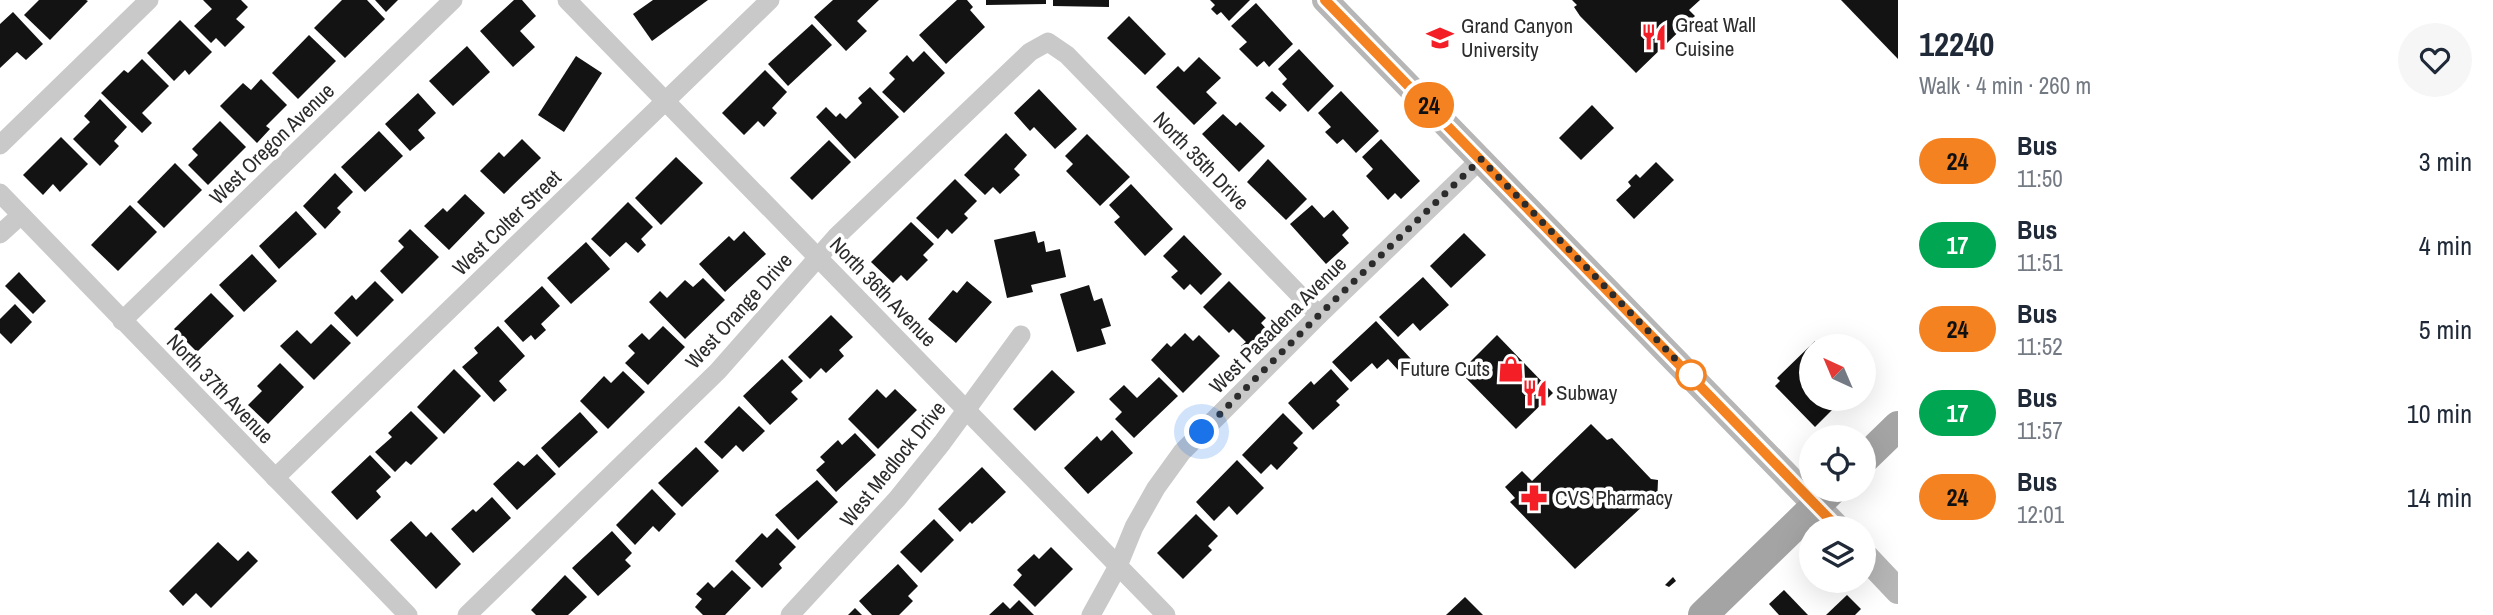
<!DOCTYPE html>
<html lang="en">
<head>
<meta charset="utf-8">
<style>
  body { margin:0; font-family:"Archivo Narrow",sans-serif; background:#f6f6f7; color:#1f2937; height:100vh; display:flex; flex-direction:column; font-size:26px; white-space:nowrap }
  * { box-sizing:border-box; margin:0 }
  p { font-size:23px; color:#747a83 }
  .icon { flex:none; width:38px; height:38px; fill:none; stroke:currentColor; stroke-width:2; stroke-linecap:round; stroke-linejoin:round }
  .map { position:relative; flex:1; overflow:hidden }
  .panel { display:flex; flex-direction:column; background:#fff; width:595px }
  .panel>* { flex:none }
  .badge { padding:0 14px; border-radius:23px; font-size:24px; line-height:46px }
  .needle { width:46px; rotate:316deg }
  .fabs { position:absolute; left:1799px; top:334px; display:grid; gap:14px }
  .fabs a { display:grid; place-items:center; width:77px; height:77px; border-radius:50%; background:#fff; box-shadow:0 7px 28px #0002; font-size:35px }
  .you { position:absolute; width:35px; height:35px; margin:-18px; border:5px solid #fff; border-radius:50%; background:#1a73e8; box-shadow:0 0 0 10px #1a73e833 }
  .map>.badge { position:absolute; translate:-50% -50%; box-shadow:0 0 0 4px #fff }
  .round { display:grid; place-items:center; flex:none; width:74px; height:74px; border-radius:37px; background:#f6f6f7 }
  .headline { display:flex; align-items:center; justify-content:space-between; height:119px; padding:0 21px }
  h1 { font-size:33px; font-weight:700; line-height:52px }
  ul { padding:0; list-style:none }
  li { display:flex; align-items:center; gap:21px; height:84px; padding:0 21px }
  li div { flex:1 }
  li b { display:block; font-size:26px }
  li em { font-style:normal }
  li .badge { min-width:77px; font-weight:700; text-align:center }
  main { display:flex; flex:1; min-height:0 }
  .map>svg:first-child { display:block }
</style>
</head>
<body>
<main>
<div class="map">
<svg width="1898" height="615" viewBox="0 0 1898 615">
  <rect width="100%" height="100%" fill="#fff"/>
  <!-- building -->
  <g fill="#131313">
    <path d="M 39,0 L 86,0 L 88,1 L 50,40 L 24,15 Z"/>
    <path d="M 203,0 L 241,0 L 248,7 L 236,19 L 245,27 L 225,47 L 216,38 L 211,43 L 194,26 L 212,9 Z"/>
    <path d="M 342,0 L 367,0 L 385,19 L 345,58 L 314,28 Z"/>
    <path d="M 375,0 L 398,0 L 386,12 Z"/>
    <path d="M 514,0 L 522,0 L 536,16 L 520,31 L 535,47 L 513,67 L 480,31 Z"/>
    <path d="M 653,0 L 708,0 L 652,41 L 633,14 Z"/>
    <path d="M 833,0 L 879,0 L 857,21 L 867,31 L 846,51 L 814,17 Z"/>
    <path d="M 957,0 L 967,0 L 973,7 L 970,10 L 985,27 L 946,64 L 919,35 Z"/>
    <path d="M 986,0 L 1046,0 L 1046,4 L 986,5 Z"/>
    <path d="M 1053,0 L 1109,0 L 1109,7 L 1053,6 Z"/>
    <path d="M 1210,0 L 1250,0 L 1229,21 L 1221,12 L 1217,15 L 1211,9 L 1215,5 Z"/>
    <path d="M 1572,0 L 1700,0 L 1689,10 L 1695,16 L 1636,73 L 1580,16 L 1574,7 L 1577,5 Z"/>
    <path d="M 1841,0 L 1898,0 L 1898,59 Z"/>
    <path d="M 1256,3 L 1293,44 L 1269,67 L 1264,61 L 1257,67 L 1239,49 L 1247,42 L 1231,26 Z"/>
    <path d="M 13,12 L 43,44 L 26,60 L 17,52 L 0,68 L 0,24 Z"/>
    <path d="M 1129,16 L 1166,54 L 1145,75 L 1107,38 Z"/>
    <path d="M 180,20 L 212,52 L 189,75 L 185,70 L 174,81 L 147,53 Z"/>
    <path d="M 812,24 L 832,45 L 788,86 L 768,64 Z"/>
    <path d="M 309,35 L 336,61 L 298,99 L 272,73 Z"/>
    <path d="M 467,46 L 490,72 L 453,106 L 429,81 Z"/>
    <path d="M 1299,49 L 1334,86 L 1308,112 L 1282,84 L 1287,79 L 1278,69 Z"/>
    <path d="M 924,51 L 945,73 L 904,113 L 882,92 L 895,79 L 889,73 L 907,55 L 913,62 Z"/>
    <path d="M 576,56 L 602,73 L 564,132 L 538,115 Z"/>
    <path d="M 1199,57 L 1221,78 L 1206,92 L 1217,103 L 1194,125 L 1156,87 L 1178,66 L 1184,72 Z"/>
    <path d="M 142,59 L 169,86 L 142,113 L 152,123 L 142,133 L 101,93 L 124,70 L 128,73 Z"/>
    <path d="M 765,70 L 787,92 L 772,108 L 777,113 L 764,127 L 758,121 L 744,135 L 722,113 Z"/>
    <path d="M 261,79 L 287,105 L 266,126 L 270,129 L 257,143 L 220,106 L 243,83 L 251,90 Z"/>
    <path d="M 870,87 L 899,117 L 855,159 L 816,117 L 826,107 L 836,117 L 840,113 L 846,119 L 862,103 L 858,98 Z"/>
    <path d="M 1039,89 L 1077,129 L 1055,149 L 1034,127 L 1030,131 L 1014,113 Z"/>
    <path d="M 1272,91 L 1287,105 L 1280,112 L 1265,98 Z"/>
    <path d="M 1341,91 L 1379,131 L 1356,153 L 1343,139 L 1337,144 L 1325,132 L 1331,127 L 1318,113 Z"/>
    <path d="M 418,93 L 436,113 L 418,130 L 425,138 L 410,151 L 385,124 Z"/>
    <path d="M 100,99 L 127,127 L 114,141 L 119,146 L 100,166 L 73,139 L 90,122 L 84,116 Z"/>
    <path d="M 1592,105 L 1614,128 L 1581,160 L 1559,138 Z"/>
    <path d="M 1223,114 L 1236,126 L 1240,122 L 1265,146 L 1239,172 L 1202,134 Z"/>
    <path d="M 220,121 L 246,147 L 208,185 L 188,165 L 198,155 L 192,149 Z"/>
    <path d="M 379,131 L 403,156 L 365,192 L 341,167 Z"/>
    <path d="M 1006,133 L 1027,155 L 1014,169 L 1020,175 L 1000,194 L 993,187 L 985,195 L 964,175 Z"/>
    <path d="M 1087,134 L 1130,177 L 1100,206 L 1066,171 L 1073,164 L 1065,156 Z"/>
    <path d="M 61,137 L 88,164 L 60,192 L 53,184 L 43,195 L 23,175 Z"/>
    <path d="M 522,139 L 541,158 L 504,194 L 480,171 L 499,152 L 504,157 Z"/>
    <path d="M 1381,139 L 1420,181 L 1401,199 L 1395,193 L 1388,200 L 1366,176 L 1373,169 L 1362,157 Z"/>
    <path d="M 829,140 L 851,162 L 812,200 L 790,178 Z"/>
    <path d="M 676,157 L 703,183 L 661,225 L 635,198 Z"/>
    <path d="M 1268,159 L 1307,199 L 1286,220 L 1247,182 Z"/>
    <path d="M 1656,162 L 1674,180 L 1634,219 L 1616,200 L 1631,186 L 1628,182 L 1636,174 L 1640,178 Z"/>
    <path d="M 175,163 L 202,190 L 164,228 L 137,202 Z"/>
    <path d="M 335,173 L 353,192 L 337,208 L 341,212 L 325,229 L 303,206 Z"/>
    <path d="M 955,179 L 977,201 L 964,214 L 968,218 L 952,234 L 947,229 L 938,239 L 916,218 Z"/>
    <path d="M 1131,184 L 1173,229 L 1145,256 L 1114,222 L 1120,217 L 1109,205 Z"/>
    <path d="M 465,194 L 485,213 L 449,250 L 424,226 L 443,208 L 447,212 Z"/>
    <path d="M 628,202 L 653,227 L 641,239 L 646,245 L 638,253 L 626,242 L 610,257 L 591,239 Z"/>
    <path d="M 130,205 L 157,232 L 118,271 L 91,245 Z"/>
    <path d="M 1312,205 L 1324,218 L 1333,210 L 1349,228 L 1342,235 L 1349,243 L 1326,264 L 1290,224 Z"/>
    <path d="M 296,211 L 317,234 L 279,269 L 259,246 Z"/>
    <path d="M 911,222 L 934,244 L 923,255 L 928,260 L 907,281 L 901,275 L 893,283 L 871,262 Z"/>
    <path d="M 410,229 L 439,257 L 402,294 L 380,271 L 404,247 L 398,241 Z"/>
    <path d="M 744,231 L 766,254 L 725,292 L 699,264 L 729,236 L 734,241 Z"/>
    <path d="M 1035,231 L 1038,243 L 1044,241 L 1046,252 L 1060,249 L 1066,277 L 1031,285 L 1033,292 L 1007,298 L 994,240 Z"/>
    <path d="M 1464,233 L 1486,255 L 1451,288 L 1430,266 Z"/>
    <path d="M 1184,235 L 1222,274 L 1201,295 L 1190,284 L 1184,290 L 1171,277 L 1178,271 L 1163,256 Z"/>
    <path d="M 586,242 L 610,269 L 571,304 L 547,278 Z"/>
    <path d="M 252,254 L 277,281 L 244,312 L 219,285 Z"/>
    <path d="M 19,272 L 46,301 L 33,314 L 5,286 Z"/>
    <path d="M 1423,277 L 1449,305 L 1420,331 L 1413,323 L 1398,337 L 1379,317 Z"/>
    <path d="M 703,278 L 725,300 L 685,339 L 649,302 L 660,291 L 667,298 L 685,280 L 693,287 Z"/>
    <path d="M 375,281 L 394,300 L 357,337 L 334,313 L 352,295 L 356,300 Z"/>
    <path d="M 967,281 L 992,302 L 956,343 L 928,319 L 953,290 L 957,293 Z"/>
    <path d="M 1229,281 L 1266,318 L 1261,323 L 1271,334 L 1251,355 L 1241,346 L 1246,342 L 1233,329 L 1229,333 L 1203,307 Z"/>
    <path d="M 1089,285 L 1094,301 L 1102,298 L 1111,326 L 1101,329 L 1106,344 L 1077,352 L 1060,294 Z"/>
    <path d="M 542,286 L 560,306 L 541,324 L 546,330 L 535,340 L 531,335 L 523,342 L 504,321 Z"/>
    <path d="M 211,293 L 234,316 L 197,352 L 174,329 Z"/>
    <path d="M 15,304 L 32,322 L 11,344 L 0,333 L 0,319 Z"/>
    <path d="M 831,315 L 853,337 L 839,350 L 844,356 L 826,373 L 821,368 L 810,379 L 788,357 Z"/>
    <path d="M 1376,321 L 1412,360 L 1399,371 L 1388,359 L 1377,369 L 1372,363 L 1351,382 L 1332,362 Z"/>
    <path d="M 331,324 L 351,343 L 314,380 L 280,346 L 297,330 L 311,344 Z"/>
    <path d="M 498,326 L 525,356 L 499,381 L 507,390 L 494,402 L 462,367 L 478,353 L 474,348 Z"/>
    <path d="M 663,326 L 685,347 L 648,385 L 625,363 L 635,353 L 628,346 L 642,333 L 649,340 Z"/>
    <path d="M 1185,333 L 1193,341 L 1199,335 L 1220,356 L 1183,393 L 1151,360 L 1167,343 L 1171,347 Z"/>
    <path d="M 1497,335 L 1553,393 L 1516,429 L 1460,372 Z"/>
    <path d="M 1825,338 L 1833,346 L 1811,346 L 1811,399 L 1843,399 L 1815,427 L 1775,386 L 1780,381 L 1777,378 L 1815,341 L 1819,345 Z"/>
    <path d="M 782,359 L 803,381 L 791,392 L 798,399 L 770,425 L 743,396 Z"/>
    <path d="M 280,363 L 304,387 L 268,424 L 248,405 L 262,391 L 257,386 Z"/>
    <path d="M 454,369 L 481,396 L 444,434 L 417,407 Z"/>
    <path d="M 1331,369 L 1349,389 L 1336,401 L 1340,405 L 1313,430 L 1288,403 L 1311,381 L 1314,385 Z"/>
    <path d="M 1052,370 L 1075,392 L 1035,431 L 1013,409 Z"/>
    <path d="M 623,371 L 645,392 L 608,429 L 580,401 L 604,376 L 611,383 Z"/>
    <path d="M 1159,377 L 1178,396 L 1134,438 L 1115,419 L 1122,412 L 1109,399 L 1124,385 L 1137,398 Z"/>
    <path d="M 877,389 L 886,398 L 895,389 L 917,410 L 878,449 L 848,419 Z"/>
    <path d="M 739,406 L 765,431 L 743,452 L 736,445 L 722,459 L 704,442 Z"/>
    <path d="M 411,411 L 438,438 L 411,465 L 406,461 L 395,472 L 375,452 L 392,437 L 388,433 Z"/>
    <path d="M 580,412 L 598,432 L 559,468 L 541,448 Z"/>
    <path d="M 1283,413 L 1303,433 L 1293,443 L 1298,448 L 1277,470 L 1271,464 L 1261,474 L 1242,455 Z"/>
    <path d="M 1591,424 L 1607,440 L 1612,438 L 1651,479 L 1658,480 L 1657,503 L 1645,504 L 1575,569 L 1510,502 L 1515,498 L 1505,487 L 1522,471 L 1532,481 Z"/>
    <path d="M 1112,430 L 1133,453 L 1088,494 L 1064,468 L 1097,436 L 1101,441 Z"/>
    <path d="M 855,433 L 876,455 L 836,492 L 816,470 L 825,462 L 820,457 L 838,440 L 842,445 Z"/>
    <path d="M 696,447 L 719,471 L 682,507 L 658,483 Z"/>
    <path d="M 537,454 L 556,474 L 517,510 L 493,484 L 518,461 L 524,466 Z"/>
    <path d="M 370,455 L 391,477 L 376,491 L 381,497 L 357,520 L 331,492 Z"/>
    <path d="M 1237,460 L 1264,488 L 1237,515 L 1229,506 L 1214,521 L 1196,502 Z"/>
    <path d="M 982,467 L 1006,492 L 972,524 L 970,522 L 960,532 L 938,509 Z"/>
    <path d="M 817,480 L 838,502 L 798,540 L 775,515 Z"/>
    <path d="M 652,489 L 676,514 L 659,532 L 653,526 L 635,545 L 616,525 Z"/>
    <path d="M 492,497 L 511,518 L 473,553 L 451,529 L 473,509 L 476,512 Z"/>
    <path d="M 1196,514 L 1218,536 L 1208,546 L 1212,550 L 1183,579 L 1157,553 Z"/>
    <path d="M 934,519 L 954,540 L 921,573 L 900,552 Z"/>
    <path d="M 411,521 L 426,537 L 431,532 L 461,564 L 436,589 L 390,540 Z"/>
    <path d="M 777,528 L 796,547 L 779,564 L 782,568 L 762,588 L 735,561 L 762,533 L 767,538 Z"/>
    <path d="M 612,531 L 632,553 L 625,560 L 631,566 L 598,596 L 572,568 Z"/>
    <path d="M 218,542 L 238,561 L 248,551 L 258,561 L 211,608 L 196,593 L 183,606 L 169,591 Z"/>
    <path d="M 1051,547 L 1073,569 L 1035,607 L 1013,585 L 1022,575 L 1017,570 L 1034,554 L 1039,559 Z"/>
    <path d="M 898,564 L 918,586 L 908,596 L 913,601 L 899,615 L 872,615 L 859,601 Z"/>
    <path d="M 732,570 L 751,588 L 725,615 L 703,615 L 695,607 L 702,599 L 696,594 L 708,582 L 714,588 Z"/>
    <path d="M 565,575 L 587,597 L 568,615 L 536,615 L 531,610 Z"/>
    <path d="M 1673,577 L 1676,581 L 1669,587 L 1665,585 Z"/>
    <path d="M 1784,590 L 1808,615 L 1779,615 L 1769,604 Z"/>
    <path d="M 1847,595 L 1861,609 L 1855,615 L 1826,615 Z"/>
    <path d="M 1465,597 L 1483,615 L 1446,615 Z"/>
    <path d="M 1019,600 L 1034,615 L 989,615 L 1003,602 L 1010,609 Z"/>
    <path d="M 855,608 L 862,615 L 848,615 Z"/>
  </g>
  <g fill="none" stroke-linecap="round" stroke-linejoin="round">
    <!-- street -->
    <g stroke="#c9c9c9" stroke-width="19">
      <path d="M 567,0 L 1166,615"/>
      <path d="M 0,145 L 149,0"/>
      <path d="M 0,193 L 408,615"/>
      <path d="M 0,234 L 21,215"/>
      <path d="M 122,321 L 453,0"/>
      <path d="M 275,478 L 770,0"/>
      <path d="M 467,615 L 718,371 L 836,237 L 1030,52 L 1048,42 L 1067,55 L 1319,315"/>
      <path d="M 790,615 L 897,499 L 942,443 L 1021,335"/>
      <path d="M 1091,615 L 1118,566 L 1134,527 L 1156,488 L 1182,452 L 1319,315 L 1481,159"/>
    </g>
    <!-- secondary -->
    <g stroke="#b6b6b6" stroke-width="26">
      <path d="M 1325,0 L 1838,528"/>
      <path d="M 1864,555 L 1898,591"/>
    </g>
    <!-- primary -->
    <g stroke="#a4a4a4" stroke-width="30">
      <path d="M 1864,459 L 1898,426"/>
      <path d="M 1703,615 L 1832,490"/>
    </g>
  </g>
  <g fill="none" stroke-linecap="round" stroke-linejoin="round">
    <!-- line casing -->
    <g stroke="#fff" stroke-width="16">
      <path id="line" d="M 1325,0 L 1838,528"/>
    </g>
    <!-- line -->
    <use href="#line" stroke="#f58220" stroke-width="10"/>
    <!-- walk -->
    <path stroke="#2c2c2c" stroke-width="7" stroke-dasharray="0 12.6" d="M 1202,432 L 1319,315 L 1481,159 L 1691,375"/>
  </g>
  <!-- icons -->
  <defs>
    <g id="restaurant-bare" transform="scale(2.1)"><path d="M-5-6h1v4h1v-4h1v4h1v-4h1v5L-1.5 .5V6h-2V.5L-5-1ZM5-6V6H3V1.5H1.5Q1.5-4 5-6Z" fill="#f31e26" stroke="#fff" stroke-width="2.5" paint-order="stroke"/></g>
    <g id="university-bare" transform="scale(2.1)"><path d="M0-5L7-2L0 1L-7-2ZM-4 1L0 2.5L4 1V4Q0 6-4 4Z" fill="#f31e26" stroke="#fff" stroke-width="2.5" paint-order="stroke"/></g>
    <g id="shop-bare" transform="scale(2.1)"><path d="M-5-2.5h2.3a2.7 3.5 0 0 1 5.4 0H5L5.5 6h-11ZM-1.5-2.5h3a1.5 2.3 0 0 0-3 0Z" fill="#f31e26" stroke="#fff" stroke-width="2.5" paint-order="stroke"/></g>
    <g id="pharmacy-bare" transform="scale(2.1)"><path d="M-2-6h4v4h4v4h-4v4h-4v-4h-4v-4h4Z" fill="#f31e26" stroke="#fff" stroke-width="2.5" paint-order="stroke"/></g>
  </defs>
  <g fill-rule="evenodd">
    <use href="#restaurant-bare" x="1654" y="37"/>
    <use href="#university-bare" x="1440" y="38"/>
    <use href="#shop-bare" x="1511" y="369"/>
    <use href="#restaurant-bare" x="1535" y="393"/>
    <use href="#pharmacy-bare" x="1534" y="498"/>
  </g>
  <!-- markers -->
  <circle fill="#fff" stroke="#f58220" stroke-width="3.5" cx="1691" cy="375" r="14"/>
  <g text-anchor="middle" stroke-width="7" stroke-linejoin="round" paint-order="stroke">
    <!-- poi labels -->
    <g font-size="21" fill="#2c2c2c" stroke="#fff" text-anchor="start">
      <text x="1675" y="32">Great Wall<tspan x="1675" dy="24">Cuisine</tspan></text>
      <text x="1461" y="33">Grand Canyon<tspan x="1461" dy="24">University</tspan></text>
      <text x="1490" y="376" text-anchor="end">Future Cuts</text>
      <text x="1556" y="400">Subway</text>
      <text x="1555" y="505">CVS Pharmacy</text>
    </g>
    <!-- street labels -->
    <g font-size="21" fill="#2c2c2c" stroke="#fff">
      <text transform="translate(272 144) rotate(-44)" y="7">West Oregon Avenue</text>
      <text transform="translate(1201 161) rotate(46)" y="7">North 35th Drive</text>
      <text transform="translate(507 223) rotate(-44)" y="7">West Colter Street</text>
      <text transform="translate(883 292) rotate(46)" y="7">North 36th Avenue</text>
      <text transform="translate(739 311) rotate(-48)" y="7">West Orange Drive</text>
      <text transform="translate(1278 325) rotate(-45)" y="7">West Pasadena Avenue</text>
      <text transform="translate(220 389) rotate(46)" y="7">North 37th Avenue</text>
      <text transform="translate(893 464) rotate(-51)" y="7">West Medlock Drive</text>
    </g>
  </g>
</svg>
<div class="fabs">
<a><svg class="needle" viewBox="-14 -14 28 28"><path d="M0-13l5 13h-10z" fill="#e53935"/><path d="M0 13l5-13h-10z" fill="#747a83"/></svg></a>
<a><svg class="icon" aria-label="locate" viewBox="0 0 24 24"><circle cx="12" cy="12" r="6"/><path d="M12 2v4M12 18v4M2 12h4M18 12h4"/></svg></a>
<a><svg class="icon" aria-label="layers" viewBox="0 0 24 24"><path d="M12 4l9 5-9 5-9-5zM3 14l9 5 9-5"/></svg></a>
</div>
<div class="you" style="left:1202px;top:432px"></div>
<b class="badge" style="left:1429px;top:105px;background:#f58220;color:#111">24</b>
</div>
<section class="panel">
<div class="headline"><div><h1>12240</h1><p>Walk · 4 min · 260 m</p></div><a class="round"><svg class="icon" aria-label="heart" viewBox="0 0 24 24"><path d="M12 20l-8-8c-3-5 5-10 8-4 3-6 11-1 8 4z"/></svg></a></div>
<ul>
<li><span class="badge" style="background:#f58220;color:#111">24</span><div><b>Bus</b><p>11:50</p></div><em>3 min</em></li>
<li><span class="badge" style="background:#00a651;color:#fff">17</span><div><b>Bus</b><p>11:51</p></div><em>4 min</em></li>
<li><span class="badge" style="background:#f58220;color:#111">24</span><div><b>Bus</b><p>11:52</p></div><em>5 min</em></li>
<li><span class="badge" style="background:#00a651;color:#fff">17</span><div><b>Bus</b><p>11:57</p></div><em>10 min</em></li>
<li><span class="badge" style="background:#f58220;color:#111">24</span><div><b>Bus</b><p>12:01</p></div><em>14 min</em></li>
</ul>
</section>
</main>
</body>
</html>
